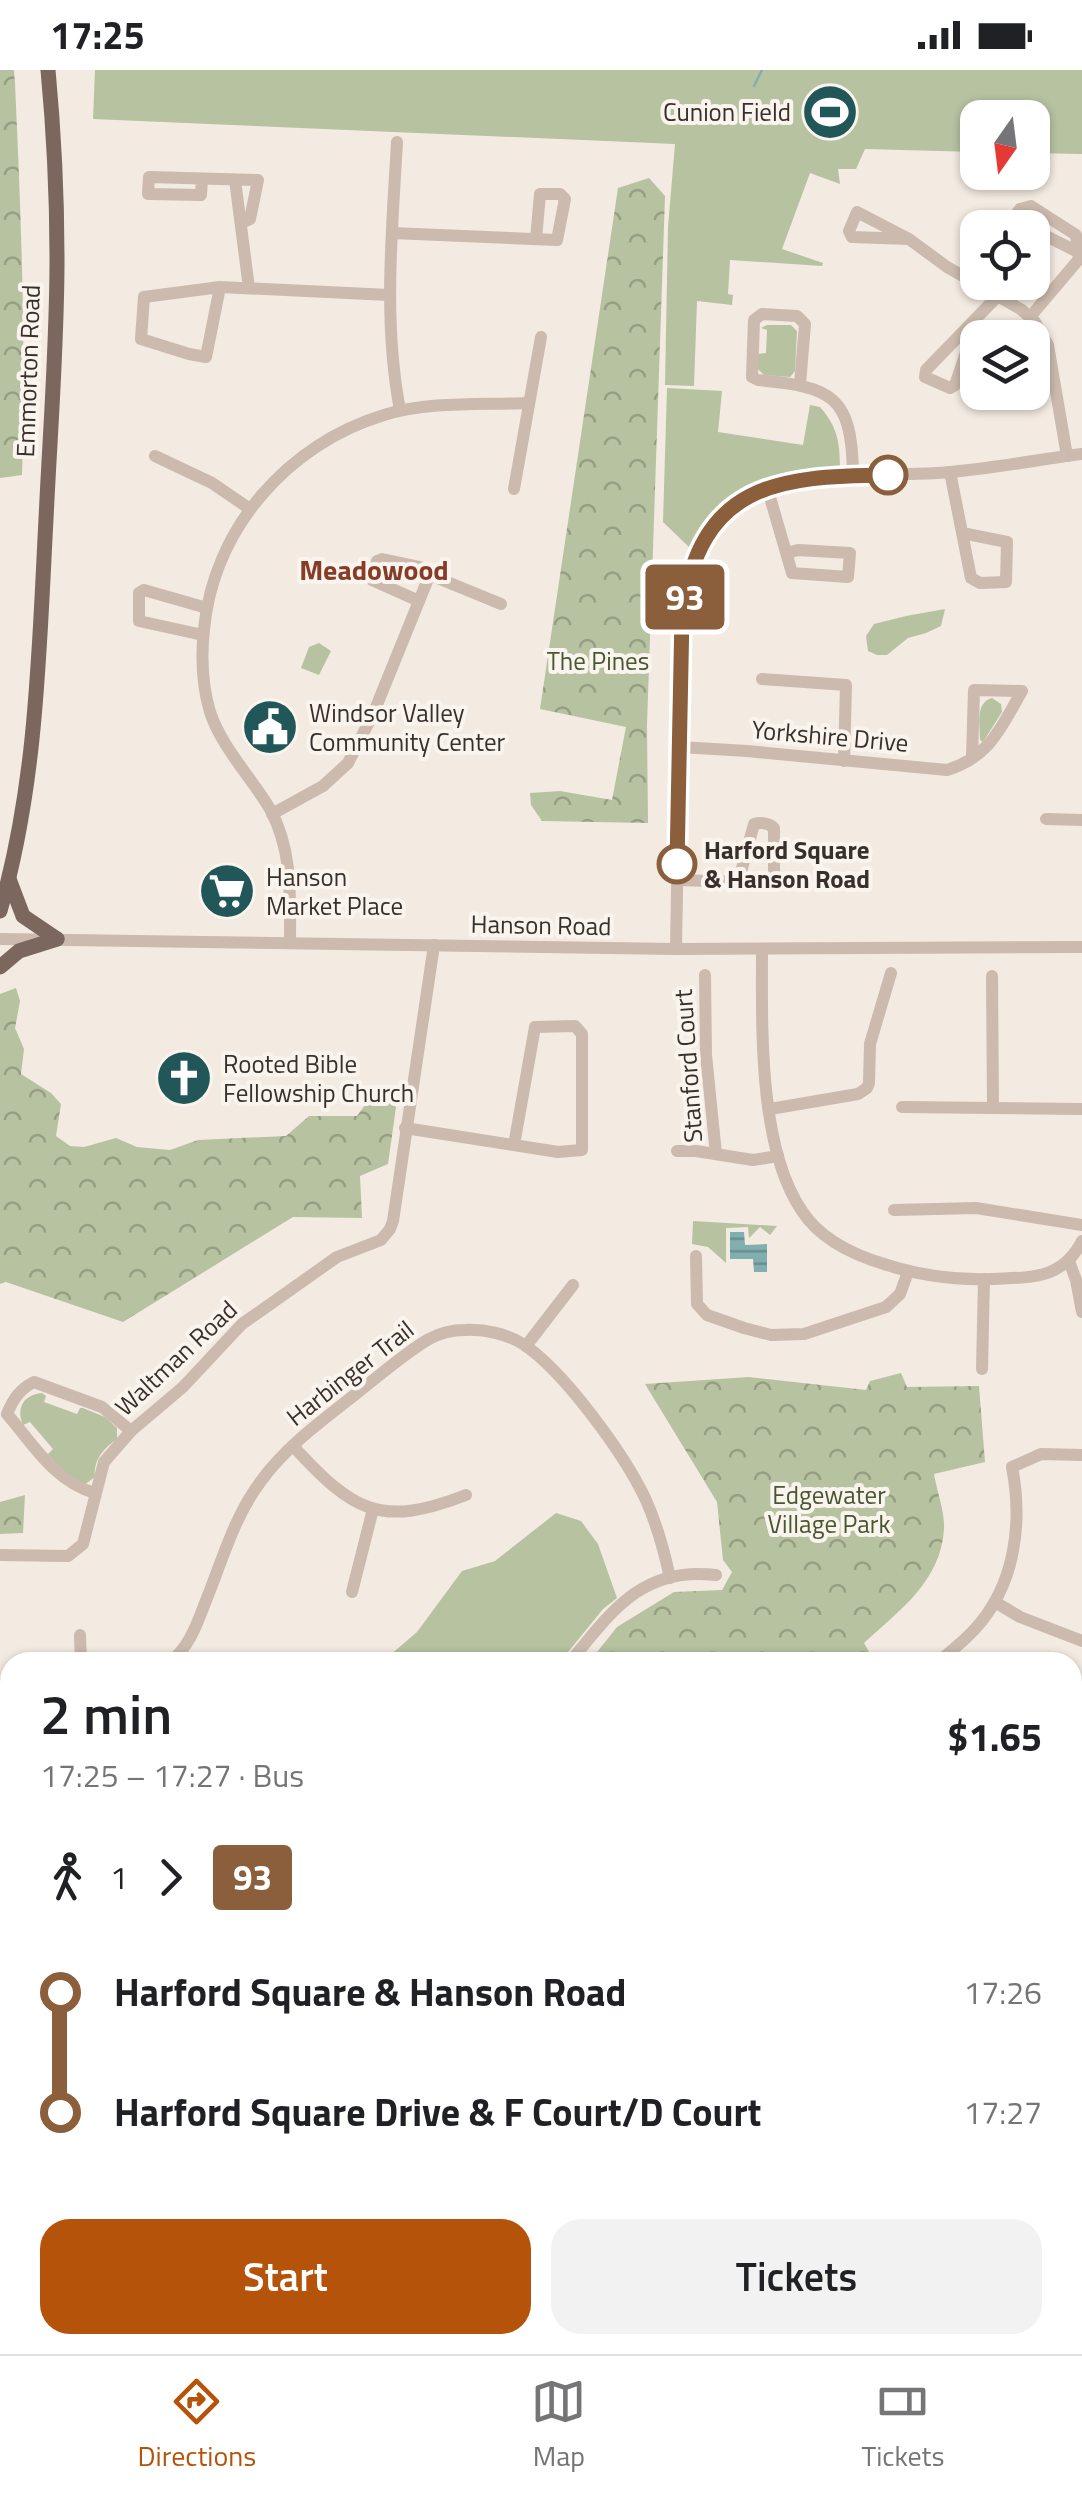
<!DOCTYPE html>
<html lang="en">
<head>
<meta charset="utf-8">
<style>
  body { margin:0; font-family:"Titillium Web",sans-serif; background:#f2f2f2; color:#202124; height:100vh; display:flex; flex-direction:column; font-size:38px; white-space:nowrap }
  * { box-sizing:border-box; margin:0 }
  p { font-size:32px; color:#757577 }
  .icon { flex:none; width:55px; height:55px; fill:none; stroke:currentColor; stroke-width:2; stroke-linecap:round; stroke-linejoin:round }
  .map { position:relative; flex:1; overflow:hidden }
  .details { position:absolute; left:0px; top:1582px; width:1082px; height:702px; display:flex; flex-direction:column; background:#fff; border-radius:30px 30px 0 0; box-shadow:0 2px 8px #0004 }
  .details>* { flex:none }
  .badge { padding:0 20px; border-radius:8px; font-size:35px; line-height:65px }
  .needle { width:65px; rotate:194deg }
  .controls { position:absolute; left:960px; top:30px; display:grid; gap:20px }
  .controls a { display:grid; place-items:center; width:90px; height:90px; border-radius:20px; background:#fff; box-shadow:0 2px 8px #0004; font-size:50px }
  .map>.badge { position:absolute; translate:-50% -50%; box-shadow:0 0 0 5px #fff }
  .legs { display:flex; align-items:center; gap:15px; height:110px; padding:0 40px; font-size:32px }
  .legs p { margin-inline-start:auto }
  .overview { display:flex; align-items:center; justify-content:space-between; height:170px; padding:0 40px }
  h1 { font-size:55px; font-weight:600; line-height:75px }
  .button { display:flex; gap:20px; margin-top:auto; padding:20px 40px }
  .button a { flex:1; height:115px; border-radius:30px; background:#b45309; color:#fff; font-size:40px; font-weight:600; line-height:115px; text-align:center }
  .button a+a { background:#f2f2f2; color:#202124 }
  ul { padding:0 40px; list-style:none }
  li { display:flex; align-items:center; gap:35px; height:120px; font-size:38px }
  li i { display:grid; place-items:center; width:15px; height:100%; margin:0 12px; background:currentColor }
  li i::after { content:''; width:25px; height:25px; margin:-12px; border:8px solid; border-radius:50%; background:#fff }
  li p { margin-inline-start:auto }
  li:first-child i { background:linear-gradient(#0000 50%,currentColor 0) }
  li:last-child i { background:linear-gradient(currentColor 50%,#0000 0) }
  .status { display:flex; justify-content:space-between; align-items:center; height:70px; padding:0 50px; background:#fff; direction:ltr }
  .status svg { height:28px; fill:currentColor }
  .tabs { display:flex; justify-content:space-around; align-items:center; height:140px; border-top:2px solid #e0e0e0; background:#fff; font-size:28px; color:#757577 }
  .tabs a { display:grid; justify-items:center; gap:5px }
  .tabs .on { color:#b45309 }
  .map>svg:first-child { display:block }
</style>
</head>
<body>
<div class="status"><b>17:25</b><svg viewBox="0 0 49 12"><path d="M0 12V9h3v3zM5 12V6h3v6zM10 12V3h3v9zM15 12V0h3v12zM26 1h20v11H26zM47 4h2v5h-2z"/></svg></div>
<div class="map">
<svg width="1082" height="2284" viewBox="0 0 1082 2284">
  <defs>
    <pattern id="forest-crowns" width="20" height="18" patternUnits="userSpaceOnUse" patternTransform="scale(2.5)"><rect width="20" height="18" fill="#b7c2a1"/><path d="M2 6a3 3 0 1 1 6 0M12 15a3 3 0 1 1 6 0" fill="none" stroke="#969e83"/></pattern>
    <pattern id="water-rules" width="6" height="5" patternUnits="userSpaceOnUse" patternTransform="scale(2.5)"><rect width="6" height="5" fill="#81aeaf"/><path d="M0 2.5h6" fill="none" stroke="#6b8e8f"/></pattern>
  </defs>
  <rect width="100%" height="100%" fill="#f3eae1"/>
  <!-- green -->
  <g fill="#b7c2a1">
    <path d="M 95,0 L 1082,0 L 1082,84 L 1033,83 L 1032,48 L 978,48 L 977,82 L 865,79 L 856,99 L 838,99 L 840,114 L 810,103 L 782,179 L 823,193 L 822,196 L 730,190 L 728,224 L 733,225 L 732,235 L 697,231 L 694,316 L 665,315 L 668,157 L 675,74 L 93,49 Z"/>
    <path d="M 767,255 L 791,255 L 797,261 L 795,301 L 790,307 L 764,305 L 757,298 L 758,284 L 766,283 L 767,260 L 761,258 Z"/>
    <path d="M 667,318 L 722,321 L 718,362 L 803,375 L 810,335 L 820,337 C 837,356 840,372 840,398 C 821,400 802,399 783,404 C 741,414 712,442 690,478 L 663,452 Z"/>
    <path d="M 945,539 L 941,556 L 926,563 L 908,568 L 887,585 L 877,585 L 868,581 L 866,566 L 874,554 L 906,546 Z"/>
    <path d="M 319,573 L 331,581 L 319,605 L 301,598 L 309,577 Z"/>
    <path d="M 992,628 L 1001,634 L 1002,642 L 983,672 L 980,670 C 980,654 975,633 992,628 Z"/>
    <path d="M 693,1151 L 777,1156 L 770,1165 L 760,1157 L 749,1168 L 748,1157 L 726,1158 L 726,1193 L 708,1177 L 692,1174 Z"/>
    <path d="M 42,1323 L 46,1326 L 44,1332 L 77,1344 L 80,1338 L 83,1338 L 105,1347 L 117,1358 L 117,1369 C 104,1378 93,1390 95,1407 L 84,1415 L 70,1409 L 48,1384 L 53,1379 L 30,1352 L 23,1355 C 16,1338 23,1325 42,1323 Z"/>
    <path d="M 556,1443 L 581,1451 L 598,1474 L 617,1528 L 603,1539 L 560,1592 L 382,1592 L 417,1562 L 462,1501 L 495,1491 Z"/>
    <path d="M 10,1947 L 10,2089 L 0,2092 L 0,1949 Z"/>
    <path d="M 257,2275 L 342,2275 L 338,2284 L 260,2284 Z"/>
  </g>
  <!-- forest -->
  <g fill="url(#forest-crowns)">
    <path d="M 0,0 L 14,0 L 15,14 C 21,144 26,274 22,405 L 0,408 Z"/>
    <path d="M 649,108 L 665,126 L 647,655 L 648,753 L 542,751 L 531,735 L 530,723 L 560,721 L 612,730 L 626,657 L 540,639 L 618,118 Z"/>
    <path d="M 16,918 L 20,931 L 15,958 L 24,979 L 21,1004 L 51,1023 L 61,1034 L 56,1066 L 70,1076 L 84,1077 L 116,1068 L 137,1077 L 170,1080 L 198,1070 L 286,1066 L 309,1046 L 357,1046 L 368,1031 L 384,1027 L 396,1037 L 388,1094 L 360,1106 L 362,1148 L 293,1147 L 123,1252 L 6,1212 L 0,1214 L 0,924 Z"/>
    <path d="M 901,1303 L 907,1317 L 979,1316 L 985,1392 L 934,1404 C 937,1422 945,1442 944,1459 C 941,1511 899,1541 864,1573 L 875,1592 L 589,1592 L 617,1557 L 674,1522 L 722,1520 L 732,1502 L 723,1490 L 717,1432 L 645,1314 L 749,1307 L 866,1320 L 870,1311 Z"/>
    <path d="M 25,1425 L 23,1463 L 0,1464 L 0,1432 Z"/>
  </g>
  <!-- water -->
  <path fill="url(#water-rules)" d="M 730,1162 L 744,1162 L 745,1175 L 767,1174 L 767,1202 L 754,1202 L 753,1189 L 730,1189 Z"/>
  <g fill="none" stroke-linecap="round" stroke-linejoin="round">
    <!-- stream -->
    <path stroke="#81aeaf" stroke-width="2.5" d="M 754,16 L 762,0"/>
    <!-- minor -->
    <g stroke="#cbbaad" stroke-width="12">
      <path d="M 397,72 C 392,162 383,251 400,340"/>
      <path d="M 202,109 L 201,125 L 148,124 L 149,107 L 258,110 L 250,149 L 241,153"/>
      <path d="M 235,110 L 249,218"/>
      <path d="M 1030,158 L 1014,147 L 1020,139 L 1031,136 L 1076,165 L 1079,189 L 1030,247"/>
      <path d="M 1032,159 L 1080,183"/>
      <path d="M 392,163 C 447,165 502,168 557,170 L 565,129 L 560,124 L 540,124 L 536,169"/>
      <path d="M 909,169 L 852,167 L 849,161 L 857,142 L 909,169 L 947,197 L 1022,240 L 1035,252 L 1048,275 L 1067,386"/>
      <path d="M 220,217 L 206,287 L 189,284 L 141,269 L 144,227 L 220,217 L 389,225"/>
      <path d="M 963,262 L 968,277 L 955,315 L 950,318 L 925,307 L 926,300 L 990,234 L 998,226"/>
      <path d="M 800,314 L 805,254 L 797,246 L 762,244 L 754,250 L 752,307 L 758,310 C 832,317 852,325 853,405"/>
      <path d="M 155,386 L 212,413 L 250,439"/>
      <path d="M 950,402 L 971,508 L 980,513 L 1006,512 L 1007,472 L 962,463"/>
      <path d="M 767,417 L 792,503 L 848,507 L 850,483 L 798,480 L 787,483"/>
      <path d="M 514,419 L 541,267"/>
      <path d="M 419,531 L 372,510 L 377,491 L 382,489 L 420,497 L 440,509 L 501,534"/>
      <path d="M 203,565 L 139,551 L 139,523 L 144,520 L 207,538"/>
      <path d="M 762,609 L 846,615 L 844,691"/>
      <path d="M 680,677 L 747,681 L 947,700 C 990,687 1001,657 1022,621 L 974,620 L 972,688"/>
      <path d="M 272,744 L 323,716 L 348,693 L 374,642 L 430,504"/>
      <path d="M 1046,749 L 1082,750"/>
      <path d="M 677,810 L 774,813 L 774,758 C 769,753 761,752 754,754 L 738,813"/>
      <path d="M 0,869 L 676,879 L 1082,877"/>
      <path d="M 290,873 C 290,827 293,781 270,739 C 251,707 222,678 210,642 C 202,615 201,587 204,559 C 214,458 288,374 384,345 C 429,331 481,335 528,333"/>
      <path d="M 676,879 L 682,544 C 704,386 814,409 937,403 C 985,400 1034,390 1082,384"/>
      <path d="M 762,880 C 762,955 758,1077 802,1141 C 820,1169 854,1185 884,1194 C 917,1205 955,1210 990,1209 C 1028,1207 1062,1211 1082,1171"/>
      <path d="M 705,905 L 706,985 L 716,1084"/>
      <path d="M 992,906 L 993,1037"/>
      <path d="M 902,1037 L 1082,1039"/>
      <path d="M 770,1039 L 858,1024 L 867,1018 L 869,1013 L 870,974 L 891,903"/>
      <path d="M 405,1058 L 558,1082 L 582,1080 L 582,964 L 575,956 L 535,957 L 514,1075"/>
      <path d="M 677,1081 L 696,1081 L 753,1090 L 778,1086"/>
      <path d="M 894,1140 L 976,1138 L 1082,1155"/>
      <path d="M 696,1186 L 697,1234 L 707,1245 L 744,1258 L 771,1265 L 804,1264 L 886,1237 L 900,1224 L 908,1202"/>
      <path d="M 1069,1191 L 1076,1210 L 1082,1242"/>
      <path d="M 526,1276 L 573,1215"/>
      <path d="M 982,1299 L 984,1209"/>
      <path d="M 293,1376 C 352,1440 379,1459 466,1425"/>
      <path d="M 95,1423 C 55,1412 33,1374 7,1344 C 13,1329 20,1319 34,1312 L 102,1337 L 131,1361"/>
      <path d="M 0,1485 L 68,1486 L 83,1474 L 104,1392 L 131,1361 L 183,1317 L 242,1254 L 337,1187 L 381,1170 L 390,1159 L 393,1151 L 434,875"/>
      <path d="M 352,1522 L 373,1439"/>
      <path d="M 995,1532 L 1020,1547 L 1082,1571"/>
      <path d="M 80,1565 L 81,1592"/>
      <path d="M 170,1592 C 190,1577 198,1551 207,1528 C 223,1488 235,1445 261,1411 C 288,1374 327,1347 362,1319 C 384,1302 405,1283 429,1269 C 440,1263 453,1260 465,1260 C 485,1259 507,1264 523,1274 C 564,1301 624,1384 645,1428 C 657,1454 664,1480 670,1508"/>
      <path d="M 570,1592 C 611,1542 642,1496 716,1505"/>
      <path d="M 938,1592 C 950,1582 963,1572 974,1560 C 1015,1516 1023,1454 1012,1397 L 1041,1384 L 1082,1385"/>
      <path d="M 0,1615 L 10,1615"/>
      <path d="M 1072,1699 L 1082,1706"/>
      <path d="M 1072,1822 L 1082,1776"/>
      <path d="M 0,1935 L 10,1933"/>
      <path d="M 1072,1975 L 1082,1978"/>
      <path d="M 0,2185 L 10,2185"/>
      <path d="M 645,2275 L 649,2284"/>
      <path d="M 971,2275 L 973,2284"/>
      <path d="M 150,2284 L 150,2275"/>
    </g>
    <!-- major -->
    <g stroke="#7b675d" stroke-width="15">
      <path d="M 9,809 L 23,846 L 57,869"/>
      <path d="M 0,841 C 37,713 39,580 46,449 C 50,363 57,276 57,190 C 57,127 54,63 48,0"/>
      <path d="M 0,897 L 19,881 L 57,869"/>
    </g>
  </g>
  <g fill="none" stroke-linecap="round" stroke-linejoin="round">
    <!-- line-1 casing -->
    <g stroke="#fff" stroke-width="22">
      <path id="line-1" d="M 677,794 L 682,544 C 700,414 776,406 888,405"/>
    </g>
    <!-- line-1 -->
    <use href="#line-1" stroke="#8b5e3c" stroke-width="15"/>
  </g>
  <!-- icons -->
  <defs>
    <g id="stadium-disc" transform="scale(2.875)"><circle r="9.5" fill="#22575a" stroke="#faf4ee"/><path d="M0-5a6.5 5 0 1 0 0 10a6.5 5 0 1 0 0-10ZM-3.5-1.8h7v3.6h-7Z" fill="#fff"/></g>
    <g id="civic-disc" transform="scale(2.875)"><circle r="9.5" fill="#22575a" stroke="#faf4ee"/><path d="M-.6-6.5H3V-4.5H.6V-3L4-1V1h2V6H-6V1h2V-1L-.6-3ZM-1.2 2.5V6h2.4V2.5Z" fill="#fff"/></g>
    <g id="supermarket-disc" transform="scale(2.875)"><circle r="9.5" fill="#22575a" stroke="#faf4ee"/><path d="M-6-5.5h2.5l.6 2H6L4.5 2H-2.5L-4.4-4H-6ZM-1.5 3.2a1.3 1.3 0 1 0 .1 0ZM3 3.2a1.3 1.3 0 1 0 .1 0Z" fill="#fff"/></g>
    <g id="church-disc" transform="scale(2.875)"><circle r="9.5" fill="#22575a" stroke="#faf4ee"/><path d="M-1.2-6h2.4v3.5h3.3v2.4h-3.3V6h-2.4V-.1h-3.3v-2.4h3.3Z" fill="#fff"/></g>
  </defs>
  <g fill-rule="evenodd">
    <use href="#stadium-disc" x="830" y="42"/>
    <use href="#civic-disc" x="270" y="657"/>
    <use href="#supermarket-disc" x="227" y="821"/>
    <use href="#church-disc" x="184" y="1008"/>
  </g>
  <!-- markers -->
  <g fill="#fff" stroke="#8b5e3c" stroke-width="5">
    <circle cx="888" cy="405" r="18"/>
    <circle cx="677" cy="794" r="18"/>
  </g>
  <g text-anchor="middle" stroke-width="8" stroke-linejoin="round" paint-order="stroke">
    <!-- poi labels -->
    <g font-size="25" fill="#3a302b" stroke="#faf4ee" text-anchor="start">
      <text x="791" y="51" text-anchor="end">Cunion Field</text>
      <text x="309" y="652">Windsor Valley<tspan x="309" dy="29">Community Center</tspan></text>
      <text x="266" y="816">Hanson<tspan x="266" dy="29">Market Place</tspan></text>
      <text x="223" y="1003">Rooted Bible<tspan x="223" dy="29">Fellowship Church</tspan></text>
    </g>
    <!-- street labels -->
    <g font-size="25" fill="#3a302b" stroke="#faf4ee">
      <text transform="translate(28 301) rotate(-88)" y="9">Emmorton Road</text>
      <text transform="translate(830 666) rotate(5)" y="9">Yorkshire Drive</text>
      <text transform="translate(541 855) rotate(1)" y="9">Hanson Road</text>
      <text transform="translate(688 996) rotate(-94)" y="9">Stanford Court</text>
      <text transform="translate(176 1288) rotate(-43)" y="9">Waltman Road</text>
      <text transform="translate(350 1303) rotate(-38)" y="9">Harbinger Trail</text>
    </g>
    <!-- park labels -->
    <g font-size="25" fill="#495730" stroke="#faf4ee">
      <text x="598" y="600">The Pines</text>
      <text x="829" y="1434">Edgewater<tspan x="829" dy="29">Village Park</tspan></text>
    </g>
    <!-- stop labels -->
    <g font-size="25" font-weight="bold" fill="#3a302b" stroke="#faf4ee" text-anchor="start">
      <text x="704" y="789">Harford Square<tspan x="704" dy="29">&amp; Hanson Road</tspan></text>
    </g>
    <!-- neighbourhood labels -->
    <g font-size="28" font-weight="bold" fill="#863c27" stroke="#faf4ee">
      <text x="374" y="510">Meadowood</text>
    </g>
  </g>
</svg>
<div class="controls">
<a><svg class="needle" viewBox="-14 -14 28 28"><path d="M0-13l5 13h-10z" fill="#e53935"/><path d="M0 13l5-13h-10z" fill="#757577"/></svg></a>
<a><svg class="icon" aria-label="locate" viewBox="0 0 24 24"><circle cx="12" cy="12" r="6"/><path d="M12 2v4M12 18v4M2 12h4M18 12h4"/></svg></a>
<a><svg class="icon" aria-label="layers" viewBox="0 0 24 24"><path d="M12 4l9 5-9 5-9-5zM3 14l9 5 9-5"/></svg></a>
</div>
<b class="badge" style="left:685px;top:527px;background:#8b5e3c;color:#fff">93</b>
<section class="details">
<div class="overview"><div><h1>2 min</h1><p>17:25 – 17:27 · Bus</p></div><b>$1.65</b></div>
<div class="legs"><svg class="icon" aria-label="walk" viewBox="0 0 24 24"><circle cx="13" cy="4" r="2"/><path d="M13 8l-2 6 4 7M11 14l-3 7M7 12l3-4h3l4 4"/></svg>1<svg class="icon" aria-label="forward" viewBox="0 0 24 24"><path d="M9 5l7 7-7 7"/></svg><b class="badge" style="background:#8b5e3c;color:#fff">93</b></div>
<ul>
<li><i style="color:#8b5e3c"></i><b>Harford Square &amp; Hanson Road</b><p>17:26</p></li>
<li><i style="color:#8b5e3c"></i><b>Harford Square Drive &amp; F Court/D Court</b><p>17:27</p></li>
</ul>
<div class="button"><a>Start</a><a>Tickets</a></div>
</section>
</div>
<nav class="tabs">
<a class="on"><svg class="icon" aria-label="directions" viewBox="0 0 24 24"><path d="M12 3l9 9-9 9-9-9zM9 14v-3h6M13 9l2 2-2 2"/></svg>Directions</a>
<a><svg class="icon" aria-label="map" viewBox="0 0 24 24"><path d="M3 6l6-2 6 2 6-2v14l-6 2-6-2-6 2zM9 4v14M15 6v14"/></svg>Map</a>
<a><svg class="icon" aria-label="tickets" viewBox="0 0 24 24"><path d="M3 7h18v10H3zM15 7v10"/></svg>Tickets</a>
</nav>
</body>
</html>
